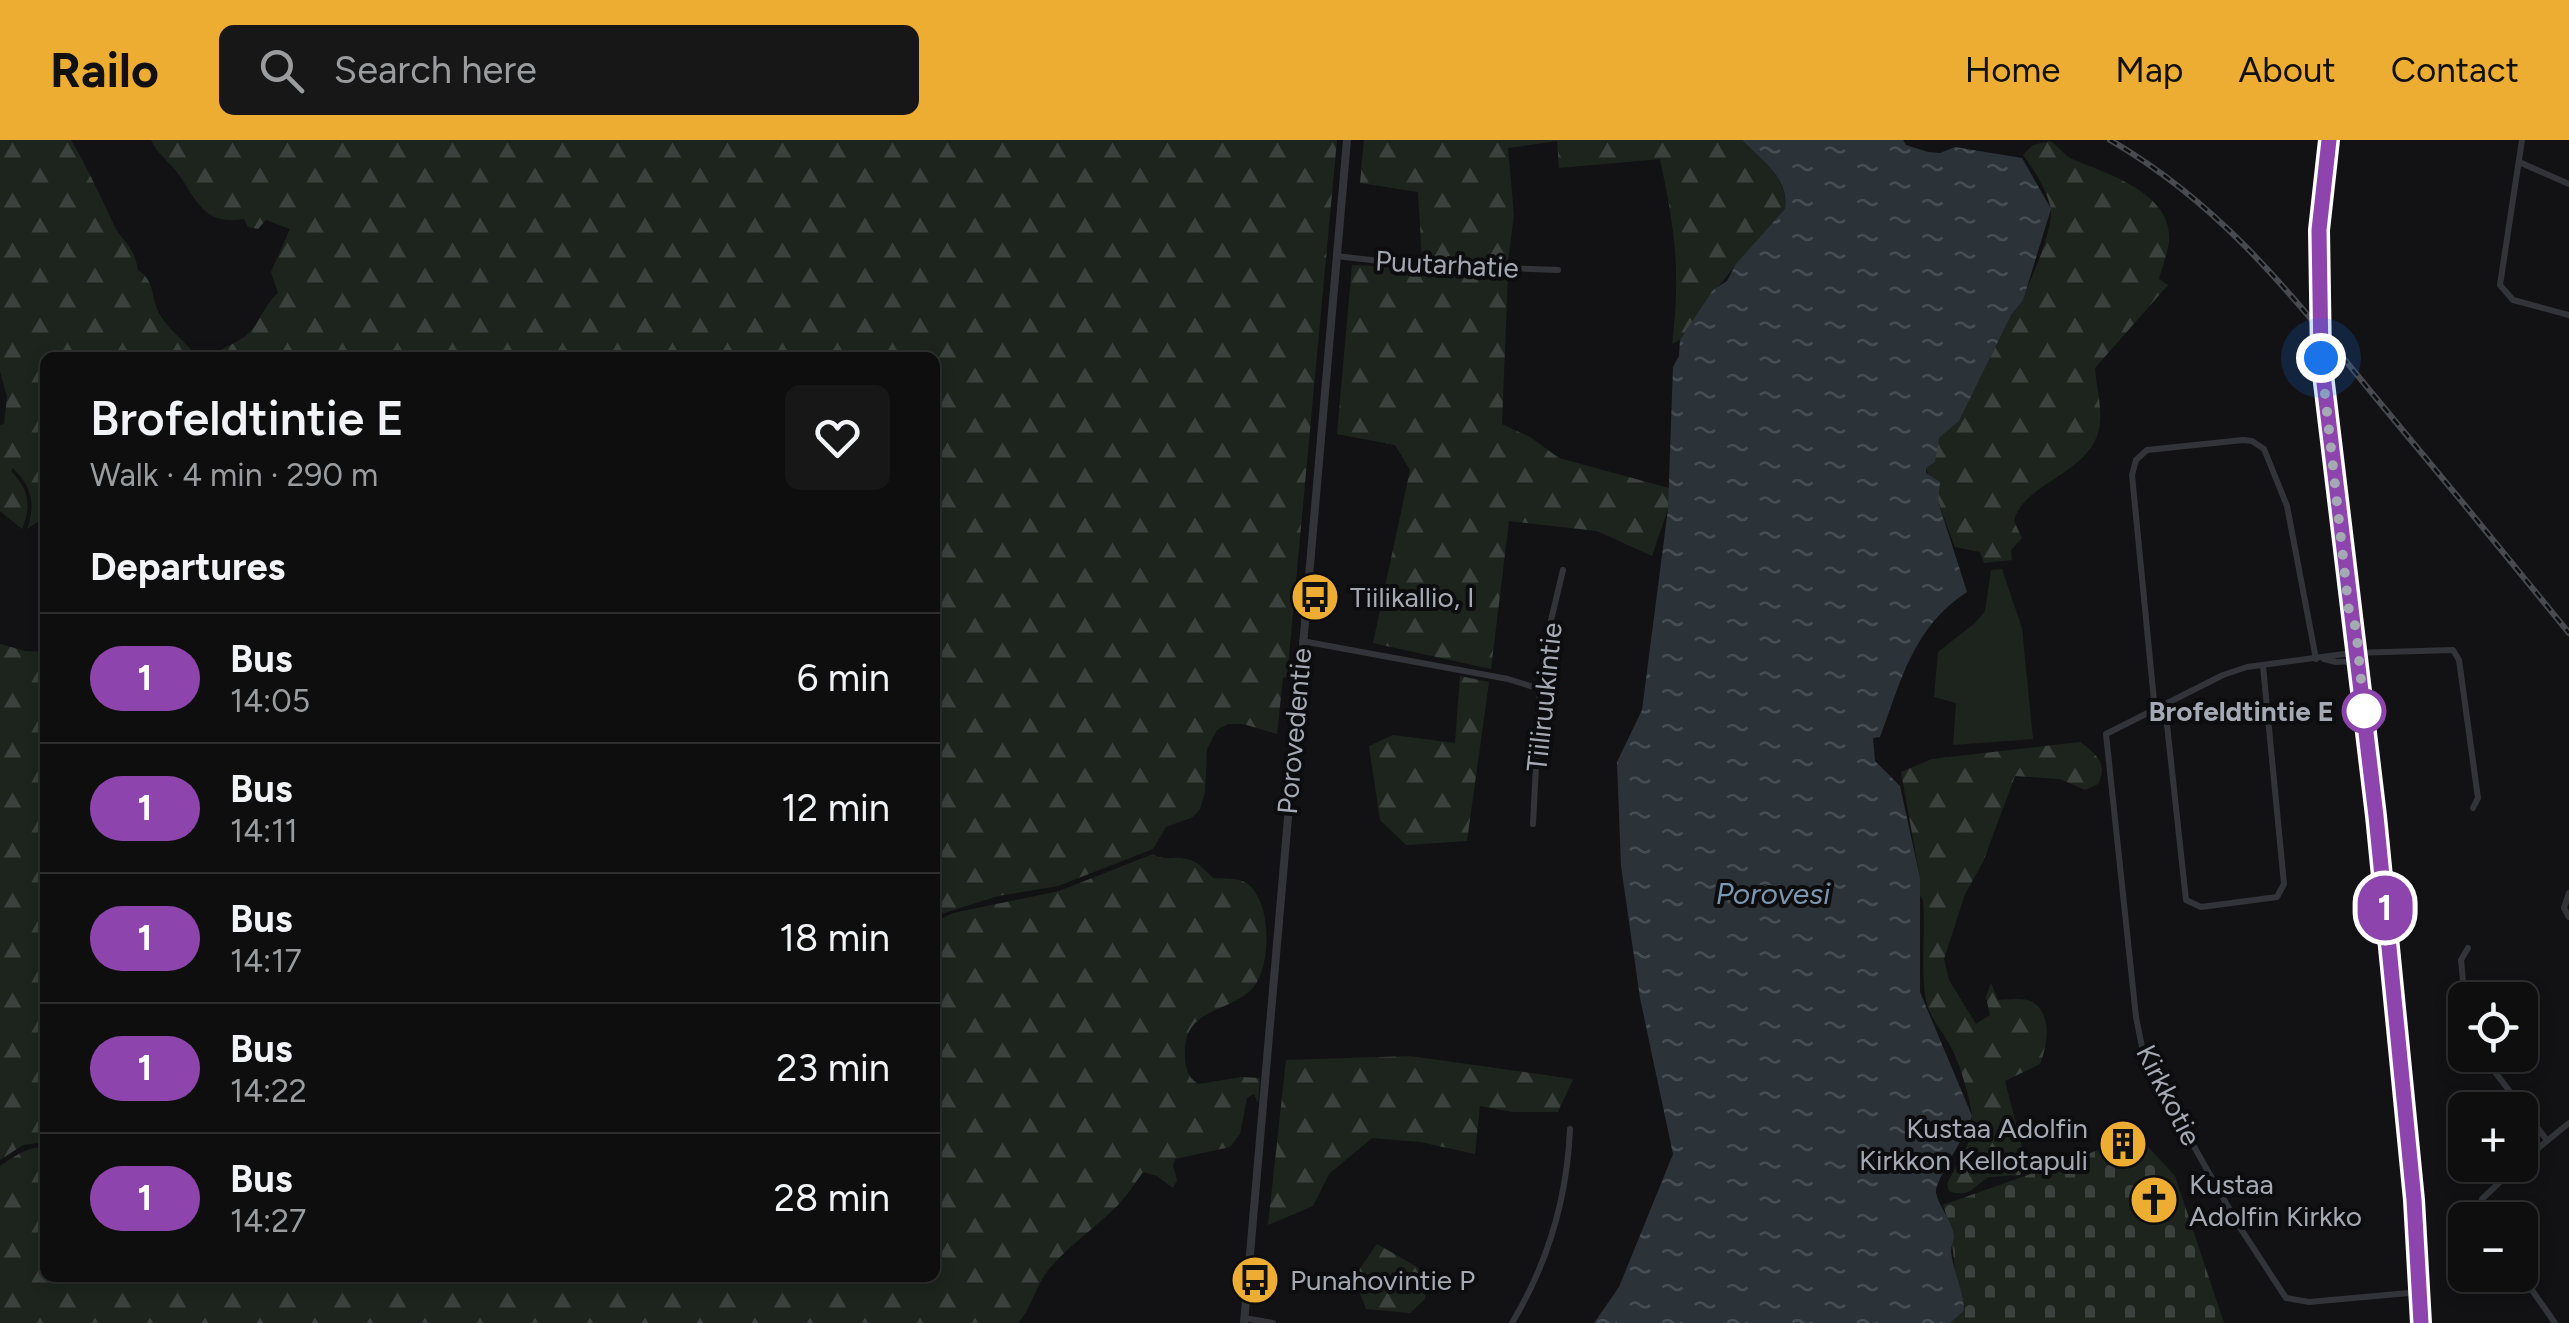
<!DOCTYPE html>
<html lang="en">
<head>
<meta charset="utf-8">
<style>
  body { margin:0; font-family:Figtree,sans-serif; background:#171718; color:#f1f3f6; height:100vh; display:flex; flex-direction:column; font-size:38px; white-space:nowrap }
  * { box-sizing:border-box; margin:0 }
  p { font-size:32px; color:#9b9c9e }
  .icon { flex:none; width:55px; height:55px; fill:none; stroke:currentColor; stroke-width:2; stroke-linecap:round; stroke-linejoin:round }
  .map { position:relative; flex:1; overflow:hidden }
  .side { position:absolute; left:40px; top:212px; width:900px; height:930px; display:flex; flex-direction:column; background:#0e0e0f; border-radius:15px; box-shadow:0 5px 15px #0003,0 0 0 2px #2e2e2f }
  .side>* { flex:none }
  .badge { padding:0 20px; border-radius:32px; font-size:35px; line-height:65px }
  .tools { position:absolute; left:2448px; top:842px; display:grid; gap:20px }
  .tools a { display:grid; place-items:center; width:90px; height:90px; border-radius:15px; background:#0e0e0f; box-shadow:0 5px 15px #0003,0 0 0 2px #2e2e2f; font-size:50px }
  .you { position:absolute; width:50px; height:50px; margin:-25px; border:8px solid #fff; border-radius:50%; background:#1a73e8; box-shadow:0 0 0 15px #1a73e833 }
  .map>.badge { position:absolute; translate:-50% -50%; box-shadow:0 0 0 5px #fff }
  h2 { padding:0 50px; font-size:38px; line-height:90px }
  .round { display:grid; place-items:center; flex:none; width:105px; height:105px; border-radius:15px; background:#171718 }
  .head { display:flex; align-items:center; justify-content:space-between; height:170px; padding:0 50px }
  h1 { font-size:48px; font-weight:600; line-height:75px }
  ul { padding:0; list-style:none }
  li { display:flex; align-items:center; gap:30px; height:130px; padding:0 50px; border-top:2px solid #2e2e2f }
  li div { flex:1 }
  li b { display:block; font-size:38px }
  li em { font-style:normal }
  li .badge { min-width:110px; font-weight:700; text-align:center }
  header { display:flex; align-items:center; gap:60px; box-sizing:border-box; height:140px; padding:0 50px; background:#edac32; color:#111 }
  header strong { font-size:48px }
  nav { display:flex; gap:55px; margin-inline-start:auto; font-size:35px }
  .search { width:700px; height:90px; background:#171718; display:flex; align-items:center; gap:25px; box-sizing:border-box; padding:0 35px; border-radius:15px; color:#9b9c9e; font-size:38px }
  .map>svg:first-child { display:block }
</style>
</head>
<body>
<header>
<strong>Railo</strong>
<div class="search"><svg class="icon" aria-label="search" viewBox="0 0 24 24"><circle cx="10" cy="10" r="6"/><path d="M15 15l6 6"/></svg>Search here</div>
<nav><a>Home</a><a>Map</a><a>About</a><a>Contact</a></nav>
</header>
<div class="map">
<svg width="2569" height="1183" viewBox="0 0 2569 1183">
  <defs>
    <pattern id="forest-firs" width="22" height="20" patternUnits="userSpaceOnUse" patternTransform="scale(2.5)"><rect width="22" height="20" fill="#1d241e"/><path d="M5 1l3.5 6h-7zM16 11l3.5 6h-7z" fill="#3b413c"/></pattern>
    <pattern id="cemetery-stones" width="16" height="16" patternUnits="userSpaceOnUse" patternTransform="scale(2.5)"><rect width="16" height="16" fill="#1d241e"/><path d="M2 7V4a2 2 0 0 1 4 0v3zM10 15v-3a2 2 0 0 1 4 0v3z" fill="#3b413c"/></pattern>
    <pattern id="water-ripples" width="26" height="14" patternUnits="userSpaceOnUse" patternTransform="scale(2.5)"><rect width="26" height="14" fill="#2b3339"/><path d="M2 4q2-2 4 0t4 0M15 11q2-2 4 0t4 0" fill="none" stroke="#474e53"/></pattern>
  </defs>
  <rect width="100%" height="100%" fill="#121214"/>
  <!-- grass -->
  <path fill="#1d241e" d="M 2002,429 L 2022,488 L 2033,599 L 1953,605 L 1956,563 L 1934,557 L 1938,512 L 1975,483 L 1985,471 L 1991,430 Z"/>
  <!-- forest -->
  <g fill="url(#forest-firs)">
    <path d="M 0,0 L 71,0 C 87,27 99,53 112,81 C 121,102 133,102 138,130 C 156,142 150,156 159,173 C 168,191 186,200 196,217 L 45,218 L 45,377 L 27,389 C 36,364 32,347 13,328 L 11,331 C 29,350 32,365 22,389 L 0,371 L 0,285 L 4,284 L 7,257 L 0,231 Z"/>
    <path d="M 151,0 L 1337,0 L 1287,537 L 1283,538 L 1277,594 L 1243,584 L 1228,584 L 1217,590 L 1207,609 L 1205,652 L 1200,669 L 1193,677 L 1166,687 L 1153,709 L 1058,746 L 998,756 L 935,776 L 935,218 L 213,217 C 222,206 237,204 248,194 C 261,181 264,165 278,153 L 271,132 L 290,89 L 266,80 L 258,89 L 248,87 L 244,79 C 202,86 197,59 177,32 C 168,21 157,13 151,0 Z"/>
    <path d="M 1364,0 L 1742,0 C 1762,19 1789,39 1785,70 C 1746,112 1711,152 1680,200 L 1672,204 C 1681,132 1675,90 1660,19 L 1559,28 L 1557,1 L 1508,8 L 1514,75 L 1508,121 L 1422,120 L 1418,52 L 1360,43 Z"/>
    <path d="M 2050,1 C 2060,7 2064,16 2074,20 C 2109,34 2173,54 2169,101 C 2168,113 2162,127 2159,139 L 2168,145 L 2095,228 C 2096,245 2102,266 2100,283 C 2095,334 2023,341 2014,381 L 2022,398 L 2011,410 L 2012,420 L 1984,423 L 1980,412 L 1955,407 L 1926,328 L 1934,322 L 1939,298 L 1959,281 L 2011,175 C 2025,159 2052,94 2051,72 C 2050,55 2034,29 2023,15 L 2033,5 Z"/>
    <path d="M 1352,125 L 1508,133 L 1502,284 L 1530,297 L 1559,318 L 1669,348 L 1668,369 L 1652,416 L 1597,391 L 1509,381 L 1491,529 L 1373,503 L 1410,330 L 1395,305 L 1337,294 Z"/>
    <path d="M 0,504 L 25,511 L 45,512 L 45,1002 L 23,1005 L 0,1020 Z"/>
    <path d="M 1460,536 L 1489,542 L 1467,701 L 1406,705 L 1380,680 L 1369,606 L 1393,595 L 1455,603 Z"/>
    <path d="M 2080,602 C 2095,613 2109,624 2098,644 L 2085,650 L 2060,639 L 2015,636 L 1983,722 L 1965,754 L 1944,819 L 1949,840 L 1976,884 L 1990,875 L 1986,857 L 1991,843 L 1998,860 C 2008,860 2024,857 2032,862 C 2053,873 2047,907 2040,924 L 2005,941 L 2026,1023 L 2020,1035 L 1989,1037 C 1973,1046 1970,1059 1949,1051 L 1947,1044 C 1955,1026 1969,1009 1972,988 C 1975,970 1960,924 1951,907 C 1942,890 1930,879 1926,860 C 1920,827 1926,793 1923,760 L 1920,756 L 1920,738 L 1901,632 L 1932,619 Z"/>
    <path d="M 1153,714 C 1164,722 1174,715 1186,719 C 1201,722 1203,730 1214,738 C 1227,739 1242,737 1251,747 C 1271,768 1271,822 1255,845 C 1233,875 1181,864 1185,918 C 1186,930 1188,937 1198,944 L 1242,937 L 1260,938 L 1258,963 L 1254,954 L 1247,958 L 1240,994 L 1230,1007 L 1175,1019 L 1173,1026 L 1177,1040 L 1173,1048 L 1157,1036 L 1143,1032 C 1136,1042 1128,1054 1119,1064 C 1097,1087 1070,1104 1049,1129 C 1035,1147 1031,1169 1018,1183 L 0,1183 L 0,1026 C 14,1017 27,1006 45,1007 L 45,1138 L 935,1138 L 935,782 L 953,773 L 1059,751 Z"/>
    <path d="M 1410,916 L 1573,939 L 1558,972 L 1512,972 L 1480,966 L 1475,1014 L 1420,1002 L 1372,998 L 1329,1034 L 1313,1066 L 1268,1085 L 1286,920 Z"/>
    <path d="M 1377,1104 L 1417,1127 L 1427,1137 L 1425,1159 L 1410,1173 L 1366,1169 L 1354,1137 Z"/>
  </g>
  <!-- cemetery -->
  <path fill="url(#cemetery-stones)" d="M 2138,996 L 2175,1036 L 2224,1183 L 1950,1183 L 1964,1171 C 1964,1159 1958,1151 1956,1139 C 1953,1112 1952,1090 1943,1065 Z"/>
  <!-- water -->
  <path fill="url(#water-ripples)" d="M 1742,0 L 1903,0 L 1906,5 L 1928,12 L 1940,13 L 1955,7 L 2022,18 L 2051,69 L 2023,160 L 2011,175 L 1959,281 L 1939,298 L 1935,322 L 1926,328 L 1926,333 L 1940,342 L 1938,361 L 1967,452 C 1913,487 1901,541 1880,597 L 1873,598 L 1875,621 L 1900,646 L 1920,738 L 1920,852 L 1972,976 C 1967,995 1934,1041 1936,1053 C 1939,1067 1952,1081 1954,1096 C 1954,1101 1951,1106 1951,1111 C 1953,1132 1964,1152 1964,1171 L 1950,1183 L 1594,1183 L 1619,1147 L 1673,1014 L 1640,858 L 1621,726 L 1617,622 L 1642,570 L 1668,369 L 1673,227 L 1679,216 L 1680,200 L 1713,150 L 1727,141 L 1736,124 L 1785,69 C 1790,39 1761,19 1742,0 Z"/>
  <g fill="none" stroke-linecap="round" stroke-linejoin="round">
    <!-- minor -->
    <g stroke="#333439" stroke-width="6">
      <path d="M 2522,0 L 2500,145 L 2513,160 L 2569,175"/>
      <path d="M 2519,22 L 2569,44"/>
      <path d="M 1336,116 L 1406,124 L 1558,130"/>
      <path d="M 1302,501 L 1508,539 L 1540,549"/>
      <path d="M 2324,519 L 2336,522 L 2358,521"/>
      <path d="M 2165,566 L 2186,760 L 2201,767 L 2277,757 L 2284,744 L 2263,526"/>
      <path d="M 2155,571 L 2132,335 L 2136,320 L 2147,310 L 2243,300 L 2252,301 L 2264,309 L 2287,366 L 2316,519"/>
      <path d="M 1533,684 L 1540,549 L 1547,497 L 1563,430"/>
      <path d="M 2569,753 L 2564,768 L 2569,777"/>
      <path d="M 2465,861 L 2461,820 L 2468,808"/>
      <path d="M 2482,915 L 2546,999"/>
      <path d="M 2520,1023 L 2569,983"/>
      <path d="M 2483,1080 L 2480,1066 L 2482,1059 L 2518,1025"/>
      <path d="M 2520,1133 L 2555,1183"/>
      <path d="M 2420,1152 L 2309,1162 L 2286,1158 L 2239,1086 L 2162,950 L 2144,917 L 2136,877 L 2106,594 L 2223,535 L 2247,527 L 2352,513 L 2453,510 L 2459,520 L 2478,658 L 2473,668"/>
      <path d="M 1244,1178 L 1273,1183"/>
      <path d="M 1512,1183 C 1548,1123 1567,1060 1570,989"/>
    </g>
    <!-- tertiary -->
    <path stroke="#333439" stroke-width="8" d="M 1244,1183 L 1347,0"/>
    <!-- secondary -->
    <g stroke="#424349" stroke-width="9">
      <path d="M 2317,145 L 2319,90 L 2329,0"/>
      <path d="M 2321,218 C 2327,286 2337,353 2344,421 C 2347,447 2344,503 2358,521"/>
      <path d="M 2349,471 L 2355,488 C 2384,718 2408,951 2421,1183"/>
    </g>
    <!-- rail casing -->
    <g stroke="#484a50" stroke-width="6">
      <path id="rail" d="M 2110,0 C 2224,66 2294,158 2376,258 C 2441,336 2505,414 2569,493"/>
    </g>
    <!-- rail -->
    <use href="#rail" stroke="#0d0d0f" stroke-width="2.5" stroke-dasharray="8" stroke-linecap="butt"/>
    <!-- secondary-bridge -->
    <path stroke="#424349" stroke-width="9" d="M 2317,145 L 2321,218"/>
  </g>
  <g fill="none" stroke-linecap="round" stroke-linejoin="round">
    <!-- line casing -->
    <g stroke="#fff" stroke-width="22">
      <path id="line" d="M 2329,0 L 2319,90 L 2321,218 L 2376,676 L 2414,1060 L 2421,1183"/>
    </g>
    <!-- line -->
    <use href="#line" stroke="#8e44ad" stroke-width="15"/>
    <!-- walk -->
    <path stroke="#a4a9b4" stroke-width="10" stroke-dasharray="0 18" d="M 2321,218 L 2349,471 L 2356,488 L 2364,571"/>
  </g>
  <!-- icons -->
  <defs>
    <g id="bus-disc" transform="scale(2.5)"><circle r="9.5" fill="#edac32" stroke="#0d0d0f"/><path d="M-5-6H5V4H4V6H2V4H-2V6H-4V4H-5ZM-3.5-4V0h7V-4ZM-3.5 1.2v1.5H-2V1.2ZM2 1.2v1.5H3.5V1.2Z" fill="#111"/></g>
    <g id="building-disc" transform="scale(2.5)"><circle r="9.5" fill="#edac32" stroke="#0d0d0f"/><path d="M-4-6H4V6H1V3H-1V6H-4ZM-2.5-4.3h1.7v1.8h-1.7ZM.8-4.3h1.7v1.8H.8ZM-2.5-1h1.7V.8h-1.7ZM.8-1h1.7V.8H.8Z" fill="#111"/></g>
    <g id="church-disc" transform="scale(2.5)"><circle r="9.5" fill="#edac32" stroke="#0d0d0f"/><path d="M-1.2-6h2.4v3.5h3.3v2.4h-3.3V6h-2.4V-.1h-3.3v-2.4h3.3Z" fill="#111"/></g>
  </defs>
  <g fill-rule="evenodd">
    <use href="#bus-disc" x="1315" y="457"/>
    <use href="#building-disc" x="2123" y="1004"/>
    <use href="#church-disc" x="2154" y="1060"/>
    <use href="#bus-disc" x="1255" y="1140"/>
  </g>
  <!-- markers -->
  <circle fill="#fff" stroke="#8e44ad" stroke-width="5" cx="2364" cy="571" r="20"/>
  <g text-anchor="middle" stroke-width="8" stroke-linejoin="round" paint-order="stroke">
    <!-- street labels -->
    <g font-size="28" fill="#a4a9b4" stroke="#0d0d0f">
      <text transform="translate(1447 124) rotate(3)" y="10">Puutarhatie</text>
      <text transform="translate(1544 557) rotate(-84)" y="10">Tiiliruukintie</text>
      <text transform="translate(1294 591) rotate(-85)" y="10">Porovedentie</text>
      <text transform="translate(2169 955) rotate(63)" y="10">Kirkkotie</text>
    </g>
    <!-- poi labels -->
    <g font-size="28" fill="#a4a9b4" stroke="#0d0d0f" text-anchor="start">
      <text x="1350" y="467">Tiilikallio, I</text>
      <text x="2088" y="998" text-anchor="end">Kustaa Adolfin<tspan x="2088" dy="32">Kirkkon Kellotapuli</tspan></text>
      <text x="2189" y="1054">Kustaa<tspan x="2189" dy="32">Adolfin Kirkko</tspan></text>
      <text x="1290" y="1150">Punahovintie P</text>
    </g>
    <!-- stop labels -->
    <g font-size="28" font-weight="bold" fill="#a4a9b4" stroke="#0d0d0f" text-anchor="end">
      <text x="2334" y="581">Brofeldtintie E</text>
    </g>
    <!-- water labels -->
    <g font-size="30" font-style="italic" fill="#7b97af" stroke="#0d0d0f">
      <text x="1773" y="764">Porovesi</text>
    </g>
  </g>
</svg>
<div class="tools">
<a><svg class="icon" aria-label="locate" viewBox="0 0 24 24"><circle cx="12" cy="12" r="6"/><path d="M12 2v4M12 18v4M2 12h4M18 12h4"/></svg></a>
<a>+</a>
<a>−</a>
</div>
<div class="you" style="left:2321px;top:218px"></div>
<b class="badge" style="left:2385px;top:768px;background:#8e44ad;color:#fff">1</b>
<section class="side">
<div class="head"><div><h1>Brofeldtintie E</h1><p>Walk · 4 min · 290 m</p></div><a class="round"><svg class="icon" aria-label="heart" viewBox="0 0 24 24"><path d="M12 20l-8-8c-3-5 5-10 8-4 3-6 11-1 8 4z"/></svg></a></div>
<h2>Departures</h2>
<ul>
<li><span class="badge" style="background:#8e44ad;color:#fff">1</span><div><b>Bus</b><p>14:05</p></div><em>6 min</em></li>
<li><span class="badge" style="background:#8e44ad;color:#fff">1</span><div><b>Bus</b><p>14:11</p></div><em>12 min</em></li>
<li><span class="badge" style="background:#8e44ad;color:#fff">1</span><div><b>Bus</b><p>14:17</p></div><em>18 min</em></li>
<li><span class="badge" style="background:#8e44ad;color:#fff">1</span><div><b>Bus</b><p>14:22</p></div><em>23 min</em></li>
<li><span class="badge" style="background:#8e44ad;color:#fff">1</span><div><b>Bus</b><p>14:27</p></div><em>28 min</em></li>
</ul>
</section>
</div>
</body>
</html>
